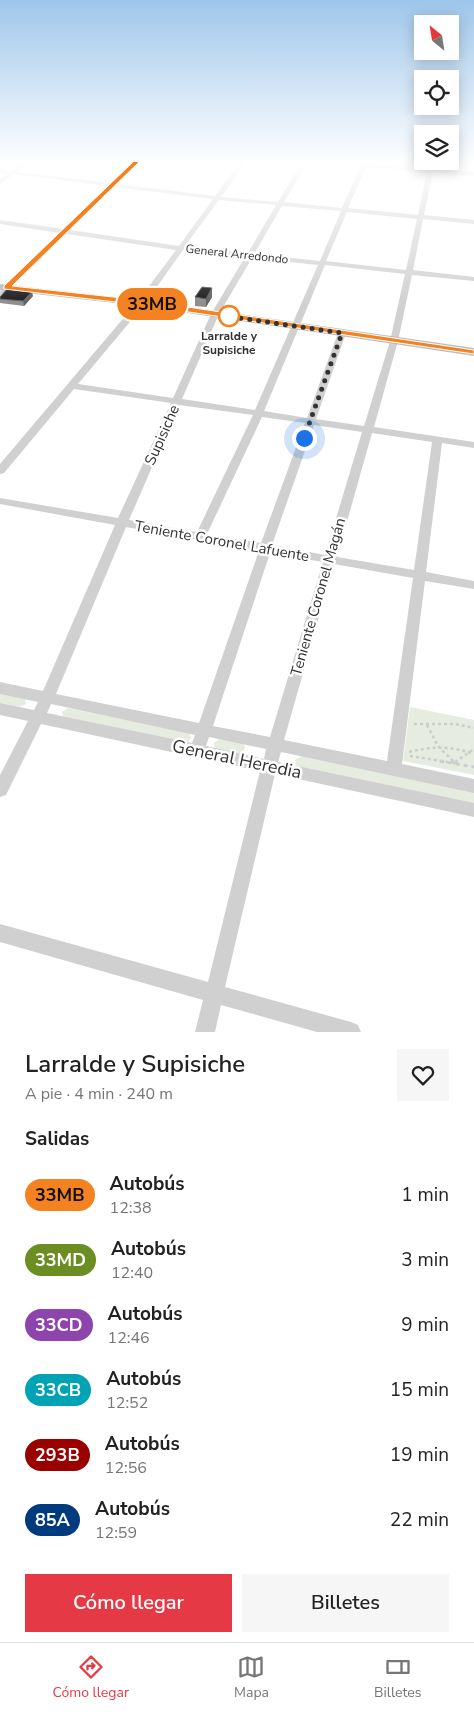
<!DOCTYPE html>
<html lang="es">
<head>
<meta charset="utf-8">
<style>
  body { margin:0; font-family:"Nunito Sans",sans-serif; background:#f6f6f6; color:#222; height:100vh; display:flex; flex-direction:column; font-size:19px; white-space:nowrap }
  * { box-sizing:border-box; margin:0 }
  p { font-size:16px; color:#767676 }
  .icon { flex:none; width:28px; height:28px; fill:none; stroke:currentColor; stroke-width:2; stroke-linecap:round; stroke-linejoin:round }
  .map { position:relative; height:1032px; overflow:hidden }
  .side { display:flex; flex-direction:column; background:#fff; flex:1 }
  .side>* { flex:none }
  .badge { padding:0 10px; border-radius:16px; font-size:18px; line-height:32px }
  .needle { width:32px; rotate:330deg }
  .tools { position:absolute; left:414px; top:15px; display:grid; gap:10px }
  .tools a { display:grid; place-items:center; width:45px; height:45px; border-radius:0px; background:#fff; box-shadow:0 2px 12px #0003; font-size:25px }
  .you { position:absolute; width:25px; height:25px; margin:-12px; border:4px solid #fff; border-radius:50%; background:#1a73e8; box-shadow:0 0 0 8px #1a73e833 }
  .map>.badge { position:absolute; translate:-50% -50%; box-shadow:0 0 0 2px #fff }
  h2 { padding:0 25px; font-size:19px; line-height:45px }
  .round { display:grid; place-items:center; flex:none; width:52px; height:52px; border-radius:0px; background:#f6f6f6 }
  .headline { display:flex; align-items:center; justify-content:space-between; height:85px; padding:0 25px }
  h1 { font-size:24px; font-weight:600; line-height:38px }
  .button { display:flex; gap:10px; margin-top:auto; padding:10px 25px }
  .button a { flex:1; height:58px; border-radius:0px; background:#e63946; color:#fff; font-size:20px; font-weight:600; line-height:58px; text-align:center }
  .button a+a { background:#f6f6f6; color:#222 }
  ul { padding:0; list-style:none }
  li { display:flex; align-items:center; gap:15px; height:65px; padding:0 25px }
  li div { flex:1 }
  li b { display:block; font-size:19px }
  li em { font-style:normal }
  li .badge { min-width:55px; font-weight:700; text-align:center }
  .tabs { display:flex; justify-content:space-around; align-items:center; height:70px; border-top:1px solid #e0e0e0; background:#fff; font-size:14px; color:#767676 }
  .tabs a { display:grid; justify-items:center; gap:2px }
  .tabs .selected { color:#e63946 }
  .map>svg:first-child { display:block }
</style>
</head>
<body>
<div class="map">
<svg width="474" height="1032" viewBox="0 0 474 1032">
  <rect width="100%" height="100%" fill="#fff"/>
  <!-- green -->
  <g fill="#e6ecdf">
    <path d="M 0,694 L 25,699 L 26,704 L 19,707 L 0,703 Z"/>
    <path d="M 410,707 L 474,720 L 474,775 L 403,761 Z"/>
    <path d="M 68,708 L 189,733 L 191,738 L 187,743 L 66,717 L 63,716 L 62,712 Z"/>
    <path d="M 219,739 L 243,743 L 245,747 L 242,754 L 215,749 L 214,743 Z"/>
    <path d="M 302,756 L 474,792 L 474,806 L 296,767 L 295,760 Z"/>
  </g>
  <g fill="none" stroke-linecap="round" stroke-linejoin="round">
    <!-- path-far1 -->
    <g stroke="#cdcdcd" stroke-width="2.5" stroke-dasharray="3 3" stroke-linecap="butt">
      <path d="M 414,724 L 455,724 L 474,728"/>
      <path d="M 427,725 L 438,746 L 454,762"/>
      <path d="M 409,752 C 432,746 452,746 474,754"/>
      <path d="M 410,756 L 448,762"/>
      <path d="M 455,762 L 474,749"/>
    </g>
    <!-- path -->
    <g stroke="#cdcdcd" stroke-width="3" stroke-dasharray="4 4" stroke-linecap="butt">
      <path d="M 440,761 L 474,767"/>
      <path d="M 452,761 L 454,763 L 457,761"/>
    </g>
    <!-- minor -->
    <path fill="#d0d0d0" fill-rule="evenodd" d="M 24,162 L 31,162 L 18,172 L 111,183 L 133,162 L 139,162 L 117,184 L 215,196 L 240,162 L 246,162 L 221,197 L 278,202 L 302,162 L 308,162 L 284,202 L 342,208 L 360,167 L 322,162 L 368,162 L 367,164 L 428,169 L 429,162 L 435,162 L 433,169 L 474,172 L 474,176 L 433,172 L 424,215 L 474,220 L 474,224 L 423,219 L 413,270 L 474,277 L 474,281 L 412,275 L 398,341 L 374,427 L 474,442 L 474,448 L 442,443 L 426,572 L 474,581 L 474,589 L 425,581 L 402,764 L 474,779 L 474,793 L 281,752 L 278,762 L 474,803 L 474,817 L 275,774 L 225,987 L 351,1022 L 358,1025 L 361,1032 L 317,1032 L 221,1005 L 215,1032 L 195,1032 L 203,1000 L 0,942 L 0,924 L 208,982 L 260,771 L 41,724 L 6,795 L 0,797 L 0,775 L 28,721 L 0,715 L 0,703 L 34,710 L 38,702 L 0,694 L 0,682 L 43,691 L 115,525 L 0,504 L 0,498 L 118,518 L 171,403 L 74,389 L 4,473 L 0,474 L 0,464 L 138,301 L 176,250 L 67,234 L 0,297 L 0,291 L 60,233 L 0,224 L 0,220 L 64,229 L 108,186 L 14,174 L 0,184 L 0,179 L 8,174 L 0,173 L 0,169 L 12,171 ZM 366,167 L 427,172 L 418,215 L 348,208 ZM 114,187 L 213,199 L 179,246 L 70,230 ZM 219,200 L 276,205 L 248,253 L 185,246 ZM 282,206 L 341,211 L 320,261 L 254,254 ZM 347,212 L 417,219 L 406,270 L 326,261 ZM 183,250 L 245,257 L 211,314 L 173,398 L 78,384 L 144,305 ZM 252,258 L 318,265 L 255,410 L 182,399 L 219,314 ZM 325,265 L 405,274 L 390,341 L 364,426 L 316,419 L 346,333 L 342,331 L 338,333 L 307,418 L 264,411 ZM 179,405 L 253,415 L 197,532 L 129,520 ZM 262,417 L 305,423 L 261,543 L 207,534 ZM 314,425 L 362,432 L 325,555 L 272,545 ZM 372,433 L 432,442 L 414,570 L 337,557 ZM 126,527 L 259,551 L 199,723 L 56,694 ZM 270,553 L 323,562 L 270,737 L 213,726 ZM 334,564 L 413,578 L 387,761 L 284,740 ZM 51,704 L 195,735 L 192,743 L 47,713 ZM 209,737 L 266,749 L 264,759 L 206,746 Z"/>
    <!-- secondary -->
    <path fill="#bdbdbd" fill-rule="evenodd" d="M 0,284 L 141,300 L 474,348 L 474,356 L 141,306 L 0,290 Z"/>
  </g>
  <!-- wall -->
  <g fill="#8c8c8c">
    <path d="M 33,296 L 24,306 L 0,303 L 0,297 Z"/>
    <path d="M 195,297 L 212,297 L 206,307 L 195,306 Z"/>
  </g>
  <!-- shaded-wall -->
  <g fill="#5f5f5f">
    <path d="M 212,288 L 212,297 L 206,307 L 206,299 Z"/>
    <path d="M 32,292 L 33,296 L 24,306 L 23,301 Z"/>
  </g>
  <!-- building -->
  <g fill="#1a1a1a" stroke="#5f5f5f">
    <path d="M 202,287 L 212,288 L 206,299 L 195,297 Z"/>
    <path d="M 7,289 L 32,292 L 23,301 L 0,299 L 0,297 Z"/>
  </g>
  <!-- sky -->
  <linearGradient id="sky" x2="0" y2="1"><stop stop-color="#9ec6ea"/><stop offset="0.53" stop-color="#fff"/><stop offset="1" stop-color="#fff" stop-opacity="0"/></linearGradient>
  <rect width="474" height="307" fill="url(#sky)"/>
  <!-- line -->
  <path fill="#f58220" stroke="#fff" d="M 134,161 L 139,162 L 12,286 L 141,300 L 474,350 L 474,354 L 141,305 L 4,289 L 4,286 Z"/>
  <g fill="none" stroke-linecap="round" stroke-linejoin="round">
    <!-- walk -->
    <path stroke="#333" stroke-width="5" stroke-dasharray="0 9" d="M 229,316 L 226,316 L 342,333 L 304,438"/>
  </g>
  <!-- markers -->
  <circle fill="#fff" stroke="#f58220" stroke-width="2.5" cx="229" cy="316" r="10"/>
  <g text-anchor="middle" stroke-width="5" stroke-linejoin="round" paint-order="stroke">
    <!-- far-street labels -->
    <g font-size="12" fill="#333" stroke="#fff">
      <text transform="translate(237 254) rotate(6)" y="4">General Arredondo</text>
    </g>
    <!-- far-stop labels -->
    <g font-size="12" font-weight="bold" fill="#333" stroke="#fff">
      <text x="229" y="340">Larralde y<tspan x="229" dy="14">Supisiche</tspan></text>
    </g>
    <!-- street labels -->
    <g font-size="15" fill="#333" stroke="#fff">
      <text transform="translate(162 435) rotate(-66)" y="5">Supisiche</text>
      <text transform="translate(222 541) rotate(10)" y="5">Teniente Coronel Lafuente</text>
      <text transform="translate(318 597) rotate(-74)" y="5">Teniente Coronel Magán</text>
    </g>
    <!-- near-street labels -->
    <g font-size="18" fill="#333" stroke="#fff">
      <text transform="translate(237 759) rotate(12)" y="6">General Heredia</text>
    </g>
  </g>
</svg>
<div class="tools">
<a><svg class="needle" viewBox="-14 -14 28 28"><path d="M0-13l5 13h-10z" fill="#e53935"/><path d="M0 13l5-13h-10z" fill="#767676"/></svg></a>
<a><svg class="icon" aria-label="locate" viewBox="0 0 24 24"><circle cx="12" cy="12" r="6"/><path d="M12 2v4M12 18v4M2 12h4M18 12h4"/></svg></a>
<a><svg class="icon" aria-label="layers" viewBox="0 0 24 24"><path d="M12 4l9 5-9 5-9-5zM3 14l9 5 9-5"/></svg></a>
</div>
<div class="you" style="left:304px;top:438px"></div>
<b class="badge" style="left:152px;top:304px;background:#f58220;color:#111">33MB</b>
</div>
<section class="side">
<div class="headline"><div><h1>Larralde y Supisiche</h1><p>A pie · 4 min · 240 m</p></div><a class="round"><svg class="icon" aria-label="heart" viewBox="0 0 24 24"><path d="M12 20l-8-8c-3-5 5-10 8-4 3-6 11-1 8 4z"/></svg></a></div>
<h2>Salidas</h2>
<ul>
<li><span class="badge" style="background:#f58220;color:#111">33MB</span><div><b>Autobús</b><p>12:38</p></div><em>1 min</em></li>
<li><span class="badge" style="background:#6b8e23;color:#fff">33MD</span><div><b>Autobús</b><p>12:40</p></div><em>3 min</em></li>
<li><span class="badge" style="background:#8e44ad;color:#fff">33CD</span><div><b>Autobús</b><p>12:46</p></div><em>9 min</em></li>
<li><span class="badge" style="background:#00a3b4;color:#fff">33CB</span><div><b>Autobús</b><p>12:52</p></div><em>15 min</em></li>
<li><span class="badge" style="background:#990100;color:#fff">293B</span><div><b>Autobús</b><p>12:56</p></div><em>19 min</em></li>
<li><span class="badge" style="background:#003b80;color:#fff">85A</span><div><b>Autobús</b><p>12:59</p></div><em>22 min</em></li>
</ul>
<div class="button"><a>Cómo llegar</a><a>Billetes</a></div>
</section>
<nav class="tabs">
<a class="selected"><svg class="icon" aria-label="directions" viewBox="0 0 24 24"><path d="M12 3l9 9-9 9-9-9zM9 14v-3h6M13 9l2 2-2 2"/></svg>Cómo llegar</a>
<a><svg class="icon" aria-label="map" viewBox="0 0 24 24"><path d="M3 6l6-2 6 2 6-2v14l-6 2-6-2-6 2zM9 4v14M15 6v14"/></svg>Mapa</a>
<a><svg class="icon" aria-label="tickets" viewBox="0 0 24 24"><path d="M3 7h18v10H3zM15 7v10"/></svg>Billetes</a>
</nav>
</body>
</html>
